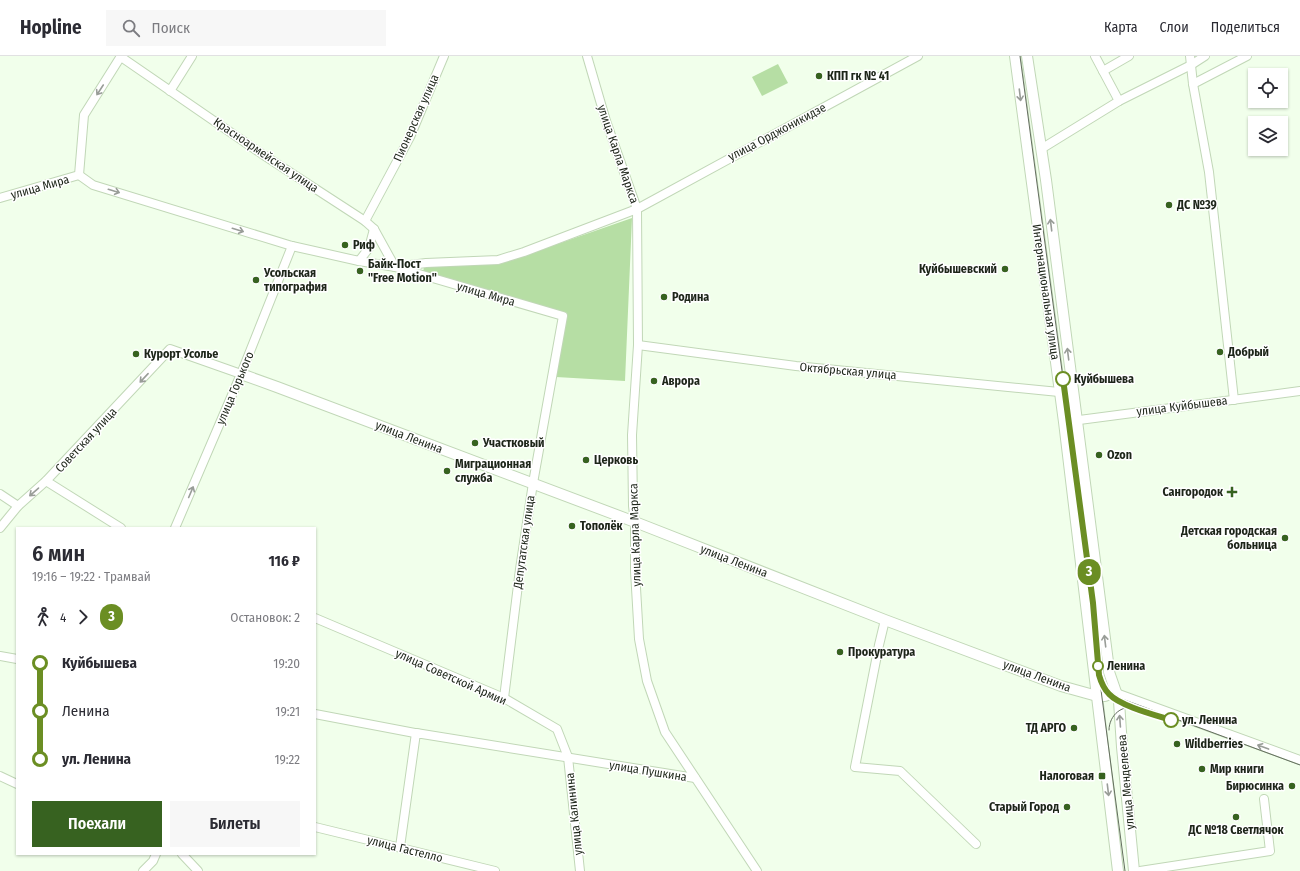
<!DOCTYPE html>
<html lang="ru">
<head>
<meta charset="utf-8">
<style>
  body { margin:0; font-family:"Fira Sans Condensed",sans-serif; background:#f7f7f7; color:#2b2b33; height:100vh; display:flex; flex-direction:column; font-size:15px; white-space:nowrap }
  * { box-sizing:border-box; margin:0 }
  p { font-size:13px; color:#7c7c81 }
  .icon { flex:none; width:22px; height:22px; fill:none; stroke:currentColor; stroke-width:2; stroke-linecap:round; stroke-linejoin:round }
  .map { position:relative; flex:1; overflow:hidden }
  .details { position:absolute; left:16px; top:471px; width:300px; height:328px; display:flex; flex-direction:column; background:#fff; border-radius:0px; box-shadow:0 1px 3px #0004 }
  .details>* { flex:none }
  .badge { padding:0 8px; border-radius:13px; font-size:14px; line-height:26px }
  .tools { position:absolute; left:1248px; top:12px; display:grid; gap:8px }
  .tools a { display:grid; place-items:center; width:40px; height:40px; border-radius:0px; background:#fff; box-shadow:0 1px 3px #0004; font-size:20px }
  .map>.badge { position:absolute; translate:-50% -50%; box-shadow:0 0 0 2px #fff }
  .legs { display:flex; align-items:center; gap:6px; height:44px; padding:0 16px; font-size:13px }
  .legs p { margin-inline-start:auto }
  .summary { display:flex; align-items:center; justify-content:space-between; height:68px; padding:0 16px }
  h1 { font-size:22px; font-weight:600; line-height:30px }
  .action { display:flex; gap:8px; margin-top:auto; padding:8px 16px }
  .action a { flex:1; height:46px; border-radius:0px; background:#376220; color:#fff; font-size:16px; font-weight:600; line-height:46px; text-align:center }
  .action a+a { background:#f7f7f7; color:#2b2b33 }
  ul { padding:0 16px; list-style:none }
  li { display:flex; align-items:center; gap:14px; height:48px; font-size:15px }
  li i { display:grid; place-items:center; width:6px; height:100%; margin:0 5px; background:currentColor }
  li i::after { content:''; width:10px; height:10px; margin:-5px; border:3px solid; border-radius:50%; background:#fff }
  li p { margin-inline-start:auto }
  li:first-child i { background:linear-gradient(#0000 50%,currentColor 0) }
  li:last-child i { background:linear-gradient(currentColor 50%,#0000 0) }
  header { display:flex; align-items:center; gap:24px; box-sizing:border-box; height:56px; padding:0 20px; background:#fff; border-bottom:1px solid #e1e1e2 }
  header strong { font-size:19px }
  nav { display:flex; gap:22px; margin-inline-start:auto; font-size:14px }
  .search { width:280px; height:36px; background:#f7f7f7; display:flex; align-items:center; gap:10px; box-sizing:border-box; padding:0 14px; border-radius:0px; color:#7c7c81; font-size:15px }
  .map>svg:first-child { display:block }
</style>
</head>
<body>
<header>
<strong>Hopline</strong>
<div class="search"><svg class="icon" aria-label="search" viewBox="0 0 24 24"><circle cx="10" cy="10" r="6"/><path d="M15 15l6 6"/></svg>Поиск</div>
<nav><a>Карта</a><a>Слои</a><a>Поделиться</a></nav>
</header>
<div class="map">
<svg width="1300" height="815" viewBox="0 0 1300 815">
  <rect width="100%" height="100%" fill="#f1ffeb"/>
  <!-- green -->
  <g fill="#b6dea4">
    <path d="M 778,8 L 788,27 L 762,40 L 752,21 Z"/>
    <path d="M 632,162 L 625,325 L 556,321 L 567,257 L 423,217 L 424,210 L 500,208 Z"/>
  </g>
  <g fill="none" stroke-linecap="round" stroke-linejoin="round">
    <!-- minor casing -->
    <g stroke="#c1d7b7" stroke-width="10">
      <g id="minor">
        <path d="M 587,0 L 606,65 L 637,153 L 638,289 L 632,379 L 633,450 L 635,466 L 635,515 L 639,583 L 647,625 L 665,676 L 757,815"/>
        <path d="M 1095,0 L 1119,45"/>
        <path d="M 1190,0 L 1193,28 L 1209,116 L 1234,344"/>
        <path d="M 121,1 L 262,98 L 365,165 L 374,173 L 395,211 L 426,207 L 498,204 L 524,196 L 637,153 L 918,0"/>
        <path d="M 1103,15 L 1129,0"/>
        <path d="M 1193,28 L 1247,0"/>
        <path d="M 170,35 L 192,0"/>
        <path d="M 1041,93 L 1119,45 L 1191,9 L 1205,0"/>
        <path d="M 79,119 L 93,129 L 292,190 L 359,205 L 395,211 L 563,260 L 533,427 L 520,513 L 504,642"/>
        <path d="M 79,119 L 84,59 L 121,0"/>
        <path d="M 0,142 L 79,119"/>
        <path d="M 365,165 L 410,81 L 444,0"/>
        <path d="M 359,205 L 369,192 L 374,173"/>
        <path d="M 638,289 L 796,310 L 1059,336"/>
        <path d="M 1064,366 L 1300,335"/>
        <path d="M 46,425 L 121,472"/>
        <path d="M 0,438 L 18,450"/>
        <path d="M 0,472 L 18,450 L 46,425 L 170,293 L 241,318"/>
        <path d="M 175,472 L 241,318 L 292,190"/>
        <path d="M 315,562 L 504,642 L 557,673 L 568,701 L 580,815"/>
        <path d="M 885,564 L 879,589 L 855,711 L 900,715 L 976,788"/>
        <path d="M 0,600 L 17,603"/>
        <path d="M 1116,637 L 1300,704"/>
        <path d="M 315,658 L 420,678"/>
        <path d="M 0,720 L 17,728"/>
        <path d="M 315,771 L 495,815"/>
        <path d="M 400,791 L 416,677 L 695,722"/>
        <path d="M 182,798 L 198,815"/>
        <path d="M 143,815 L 153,805 L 156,798"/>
        <path d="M 1140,815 L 1270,795 L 1264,743"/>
      </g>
    </g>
    <!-- major casing -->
    <g stroke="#c1d7b7" stroke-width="12">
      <g id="major">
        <path d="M 1015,0 L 1064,366 L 1118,815"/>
        <path d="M 1027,0 L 1046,124 L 1108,606 L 1109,616 L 1119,645 L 1122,691 L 1134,815"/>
        <path d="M 241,318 L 277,331 L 635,466 L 885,564 L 1061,630 L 1097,640 L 1105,640 L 1112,637 L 1116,637"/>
      </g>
    </g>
    <!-- minor -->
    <use href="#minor" stroke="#fff" stroke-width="8"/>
    <!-- major -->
    <use href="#major" stroke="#fff" stroke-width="10"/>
    <!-- tram -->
    <g stroke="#646e5f" stroke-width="1">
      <path d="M 1020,0 L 1093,547 L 1099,619 L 1125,815"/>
      <path d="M 1102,620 C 1105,631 1113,638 1122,643 L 1300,709"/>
      <path d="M 1109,674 C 1109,659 1123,647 1137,653"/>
    </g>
  </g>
  <!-- one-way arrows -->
  <defs><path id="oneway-shaft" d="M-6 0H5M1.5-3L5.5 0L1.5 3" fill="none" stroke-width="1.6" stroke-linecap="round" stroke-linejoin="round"/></defs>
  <g stroke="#999d98">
    <use href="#oneway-shaft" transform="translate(100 34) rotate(123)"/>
    <use href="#oneway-shaft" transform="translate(1020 39) rotate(83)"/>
    <use href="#oneway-shaft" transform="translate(114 135) rotate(17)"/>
    <use href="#oneway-shaft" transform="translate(1051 169) rotate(-97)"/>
    <use href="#oneway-shaft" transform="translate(238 174) rotate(17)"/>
    <use href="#oneway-shaft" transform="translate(1068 298) rotate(-97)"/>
    <use href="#oneway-shaft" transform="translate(144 322) rotate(133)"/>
    <use href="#oneway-shaft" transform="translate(34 436) rotate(139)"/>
    <use href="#oneway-shaft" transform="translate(191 436) rotate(-67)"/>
    <use href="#oneway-shaft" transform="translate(1105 585) rotate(-97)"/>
    <use href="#oneway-shaft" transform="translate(1120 665) rotate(-94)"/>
    <use href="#oneway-shaft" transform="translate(1263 691) rotate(-160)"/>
    <use href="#oneway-shaft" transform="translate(1108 734) rotate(83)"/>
  </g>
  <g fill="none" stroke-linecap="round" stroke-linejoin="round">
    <!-- line-1 casing -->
    <g stroke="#fff" stroke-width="9">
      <path id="line-1" d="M 1063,323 L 1093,547 L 1099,619 C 1101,626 1104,633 1109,638 C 1120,650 1155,659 1171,664"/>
    </g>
    <!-- line-1 -->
    <use href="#line-1" stroke="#6b8e23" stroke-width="6"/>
  </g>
  <!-- markers -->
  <g fill="#376220" stroke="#fff" stroke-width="1.5">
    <circle cx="819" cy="20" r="4"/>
    <circle cx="1169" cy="149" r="4"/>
    <circle cx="345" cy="189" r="4"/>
    <circle cx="1005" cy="213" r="4"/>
    <circle cx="360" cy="215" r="4"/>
    <circle cx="256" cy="224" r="4"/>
    <circle cx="664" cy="241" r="4"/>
    <circle cx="1220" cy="296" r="4"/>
    <circle cx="136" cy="298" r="4"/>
    <circle cx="654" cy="325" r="4"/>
    <circle cx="475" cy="387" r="4"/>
    <circle cx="1099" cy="399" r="4"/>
    <circle cx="586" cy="404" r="4"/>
    <circle cx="447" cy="415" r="4"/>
    <path d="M1230 430h4v4h4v4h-4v4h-4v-4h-4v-4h4z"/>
    <circle cx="572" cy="470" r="4"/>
    <circle cx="1285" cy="482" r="4"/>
    <circle cx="840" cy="596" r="4"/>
    <circle cx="1074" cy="672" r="4"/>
    <circle cx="1177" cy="688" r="4"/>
    <circle cx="1202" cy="713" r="4"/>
    <rect x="1098" y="716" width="8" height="8" rx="2"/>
    <circle cx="1292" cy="730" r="4"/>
    <circle cx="1067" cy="751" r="4"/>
    <circle cx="1236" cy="761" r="4"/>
  </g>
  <g fill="#fff" stroke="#6b8e23" stroke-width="2">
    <circle cx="1063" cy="323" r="7"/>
    <circle cx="1098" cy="610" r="5"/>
    <circle cx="1171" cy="664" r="7"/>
  </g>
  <g text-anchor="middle" stroke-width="3" stroke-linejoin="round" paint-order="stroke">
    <!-- poi labels -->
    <g font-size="12" font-weight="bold" fill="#1d2519" stroke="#fff" text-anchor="start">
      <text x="827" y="24">КПП гк № 41</text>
      <text x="1177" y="153">ДС №39</text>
      <text x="353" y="193">Риф</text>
      <text x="368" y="212">Байк-Пост<tspan x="368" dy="14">"Free Motion"</tspan></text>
      <text x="997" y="217" text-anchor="end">Куйбышевский</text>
      <text x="264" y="221">Усольская<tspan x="264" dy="14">типография</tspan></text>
      <text x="672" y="245">Родина</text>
      <text x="1228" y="300">Добрый</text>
      <text x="144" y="302">Курорт Усолье</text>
      <text x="662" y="329">Аврора</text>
      <text x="483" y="391">Участковый</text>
      <text x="1107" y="403">Ozon</text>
      <text x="594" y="408">Церковь</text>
      <text x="455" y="412">Миграционная<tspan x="455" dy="14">служба</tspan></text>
      <text x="1223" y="440" text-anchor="end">Сангородок</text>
      <text x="580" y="474">Тополёк</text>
      <text x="1277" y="479" text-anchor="end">Детская городская<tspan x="1277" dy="14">больница</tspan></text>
      <text x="848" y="600">Прокуратура</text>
      <text x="1066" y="676" text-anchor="end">ТД АРГО</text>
      <text x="1185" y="692">Wildberries</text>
      <text x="1210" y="717">Мир книги</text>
      <text x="1094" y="724" text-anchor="end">Налоговая</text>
      <text x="1284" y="734" text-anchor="end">Бирюсинка</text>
      <text x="1059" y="755" text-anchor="end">Старый Город</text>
      <text x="1236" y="778" text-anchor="middle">ДС №18 Светлячок</text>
    </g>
    <!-- street labels -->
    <g font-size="12" fill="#1d2519" stroke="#fff">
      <text transform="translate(416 62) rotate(-66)" y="4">Пионерская улица</text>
      <text transform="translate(777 76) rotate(-28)" y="4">улица Орджоникидзе</text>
      <text transform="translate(618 98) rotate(71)" y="4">улица Карла Маркса</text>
      <text transform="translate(266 99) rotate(34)" y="4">Красноармейская улица</text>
      <text transform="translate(40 131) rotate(-16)" y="4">улица Мира</text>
      <text transform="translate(1046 236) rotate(82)" y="4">Интернациональная улица</text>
      <text transform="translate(486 238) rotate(16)" y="4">улица Мира</text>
      <text transform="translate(848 315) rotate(5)" y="4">Октябрьская улица</text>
      <text transform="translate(235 332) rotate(-67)" y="4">улица Горького</text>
      <text transform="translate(1182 350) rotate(-7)" y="4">улица Куйбышева</text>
      <text transform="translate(409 381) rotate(21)" y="4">улица Ленина</text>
      <text transform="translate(86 384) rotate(-47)" y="4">Советская улица</text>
      <text transform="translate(635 479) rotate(-92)" y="4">улица Карла Маркса</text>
      <text transform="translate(524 486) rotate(-82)" y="4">Депутатская улица</text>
      <text transform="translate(734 505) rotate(21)" y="4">улица Ленина</text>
      <text transform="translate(1037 620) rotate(20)" y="4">улица Ленина</text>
      <text transform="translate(451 621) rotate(24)" y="4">улица Советской Армии</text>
      <text transform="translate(648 715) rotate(9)" y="4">улица Пушкина</text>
      <text transform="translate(1126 726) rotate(-95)" y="4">улица Менделеева</text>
      <text transform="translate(574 758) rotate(-96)" y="4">улица Калинина</text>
      <text transform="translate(405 793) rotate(14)" y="4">улица Гастелло</text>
    </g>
    <!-- stop labels -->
    <g font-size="12" font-weight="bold" fill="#1d2519" stroke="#fff" text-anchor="start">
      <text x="1074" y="327">Куйбышева</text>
      <text x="1107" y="614">Ленина</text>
      <text x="1182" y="668">ул. Ленина</text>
    </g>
  </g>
</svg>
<div class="tools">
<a><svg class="icon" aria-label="locate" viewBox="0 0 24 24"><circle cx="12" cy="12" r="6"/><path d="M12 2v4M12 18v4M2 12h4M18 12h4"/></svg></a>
<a><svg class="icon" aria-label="layers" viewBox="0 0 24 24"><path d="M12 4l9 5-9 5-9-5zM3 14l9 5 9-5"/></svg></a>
</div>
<b class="badge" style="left:1089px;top:516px;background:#6b8e23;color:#fff">3</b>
<section class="details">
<div class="summary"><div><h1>6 мин</h1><p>19:16 – 19:22 · Трамвай</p></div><b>116 ₽</b></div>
<div class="legs"><svg class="icon" aria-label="walk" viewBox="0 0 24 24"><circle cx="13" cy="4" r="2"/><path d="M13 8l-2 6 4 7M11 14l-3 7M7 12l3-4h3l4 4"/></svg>4<svg class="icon" aria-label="forward" viewBox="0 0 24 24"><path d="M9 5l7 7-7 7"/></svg><b class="badge" style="background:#6b8e23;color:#fff">3</b><p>Остановок: 2</p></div>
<ul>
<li><i style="color:#6b8e23"></i><b>Куйбышева</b><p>19:20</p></li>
<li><i style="color:#6b8e23"></i><span>Ленина</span><p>19:21</p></li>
<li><i style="color:#6b8e23"></i><b>ул. Ленина</b><p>19:22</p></li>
</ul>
<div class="action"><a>Поехали</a><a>Билеты</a></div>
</section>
</div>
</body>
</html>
